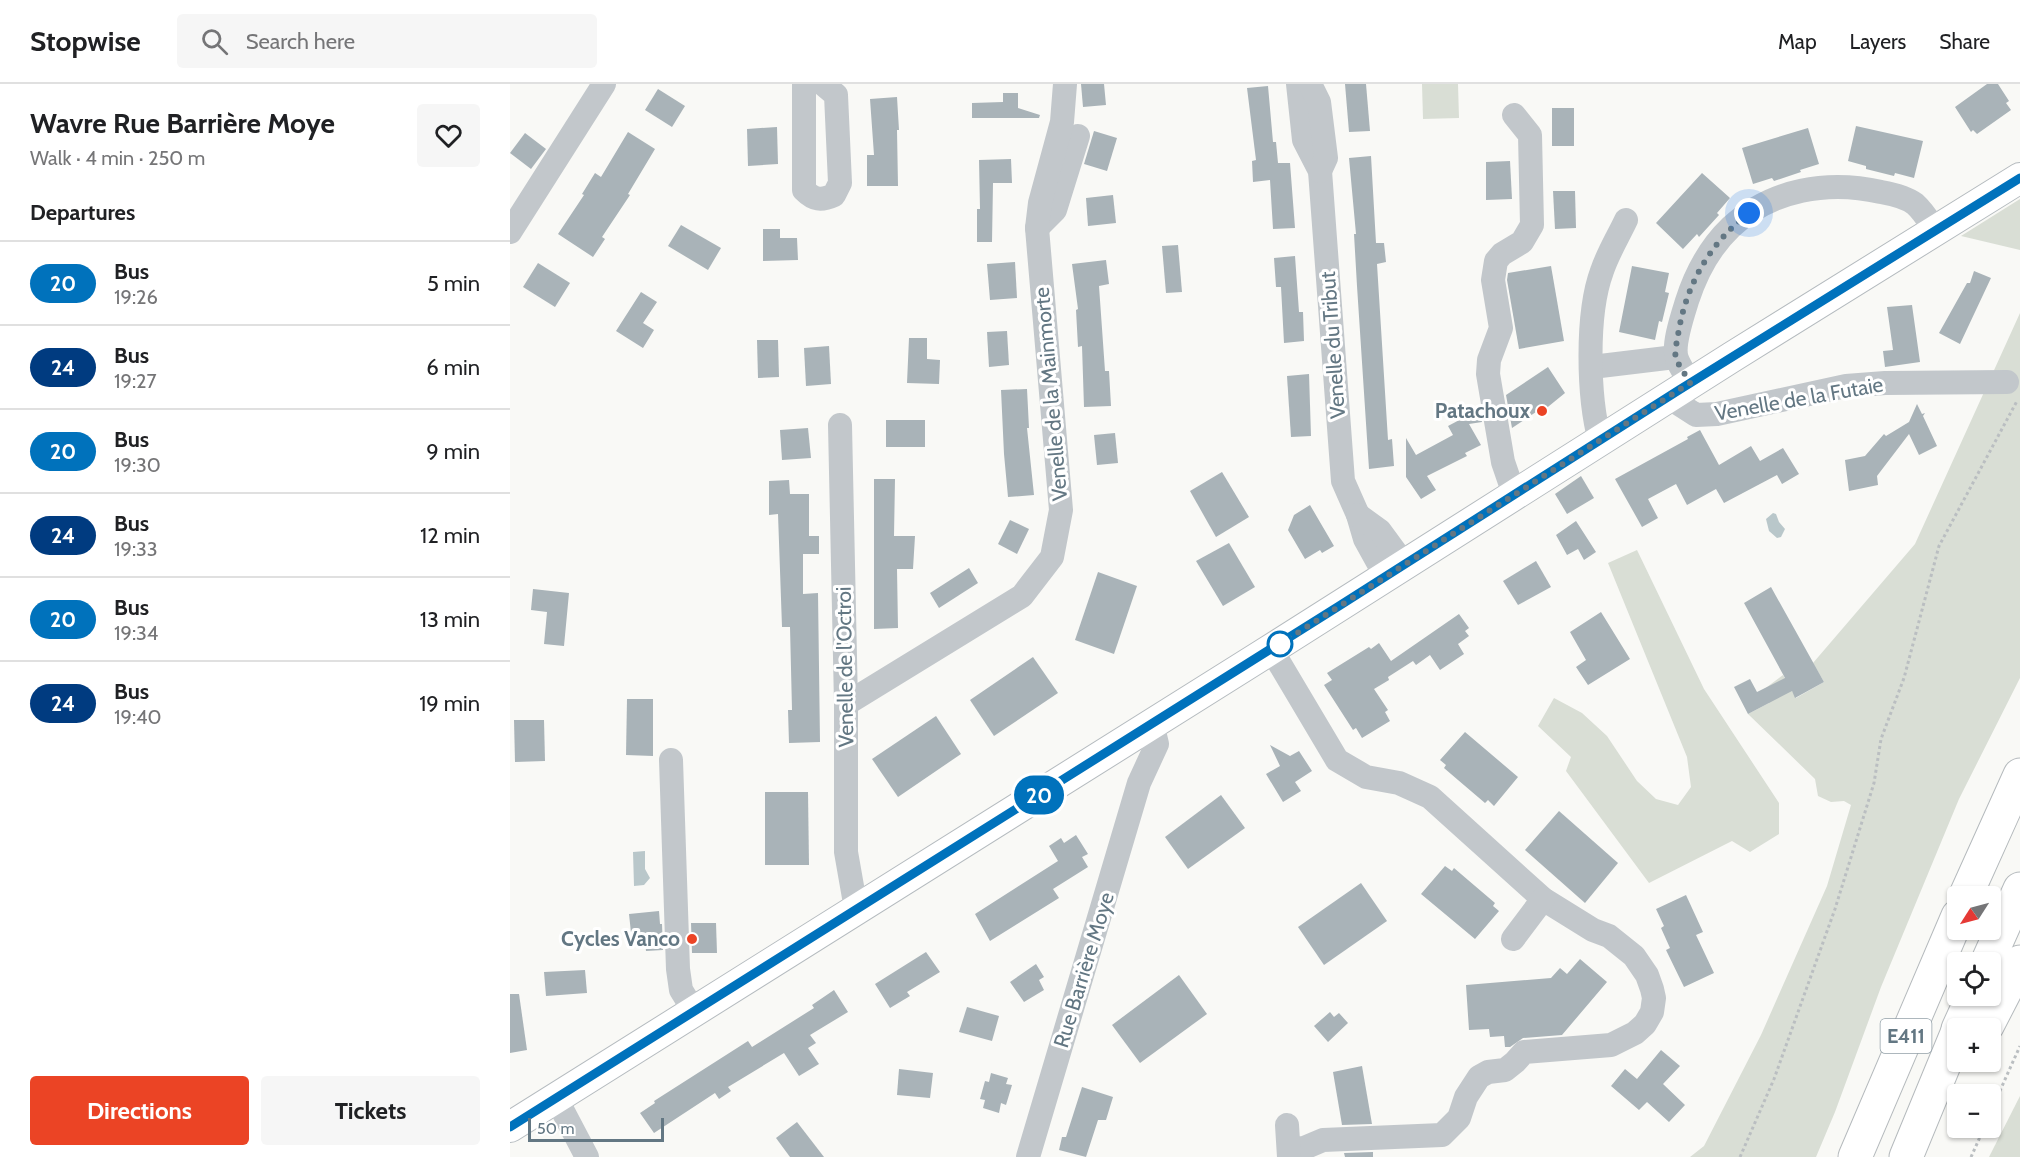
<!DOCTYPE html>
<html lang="en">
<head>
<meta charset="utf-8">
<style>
  body { margin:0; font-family:Cabin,sans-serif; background:#f6f6f6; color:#202124; height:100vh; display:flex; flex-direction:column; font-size:22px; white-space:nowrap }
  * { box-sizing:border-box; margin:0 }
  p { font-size:20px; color:#757577 }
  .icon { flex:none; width:33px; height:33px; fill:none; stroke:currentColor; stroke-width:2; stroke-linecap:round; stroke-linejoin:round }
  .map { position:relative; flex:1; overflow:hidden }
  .side { display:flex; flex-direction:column; background:#fff; width:510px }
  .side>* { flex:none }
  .badge { padding:0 12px; border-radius:20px; font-size:21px; line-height:39px }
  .needle { width:39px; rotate:234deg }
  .fabs { position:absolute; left:1437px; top:802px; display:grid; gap:12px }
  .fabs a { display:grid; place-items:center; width:54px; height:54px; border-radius:6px; background:#fff; box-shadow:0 2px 4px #0004; font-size:30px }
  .scale { position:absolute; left:18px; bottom:15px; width:136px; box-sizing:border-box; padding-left:6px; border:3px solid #637783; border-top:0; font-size:16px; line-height:21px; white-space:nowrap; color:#637783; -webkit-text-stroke:4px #fff; paint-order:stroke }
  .you { position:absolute; width:30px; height:30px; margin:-15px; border:4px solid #fff; border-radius:50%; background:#1a73e8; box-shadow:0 0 0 9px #1a73e833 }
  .map>.badge { position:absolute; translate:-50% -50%; box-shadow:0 0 0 3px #fff }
  h2 { padding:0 30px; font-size:22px; line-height:54px }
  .round { display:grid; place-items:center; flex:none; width:63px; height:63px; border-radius:6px; background:#f6f6f6 }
  .headline { display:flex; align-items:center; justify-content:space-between; height:102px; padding:0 30px }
  h1 { font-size:28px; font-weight:700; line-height:45px }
  .primary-button { display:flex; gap:12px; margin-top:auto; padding:12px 30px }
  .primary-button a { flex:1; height:69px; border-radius:6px; background:#eb4425; color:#fff; font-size:24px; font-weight:700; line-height:69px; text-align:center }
  .primary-button a+a { background:#f6f6f6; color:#202124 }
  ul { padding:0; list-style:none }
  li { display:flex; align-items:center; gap:18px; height:84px; padding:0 30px; border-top:2px solid #e0e0e0 }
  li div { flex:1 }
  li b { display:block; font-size:22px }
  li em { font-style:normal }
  li .badge { min-width:66px; font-weight:700; text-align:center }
  header { display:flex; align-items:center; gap:36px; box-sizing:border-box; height:84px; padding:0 30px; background:#fff; border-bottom:2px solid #e0e0e0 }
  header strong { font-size:28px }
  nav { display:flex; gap:33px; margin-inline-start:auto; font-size:21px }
  .search { width:420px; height:54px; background:#f6f6f6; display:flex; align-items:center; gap:15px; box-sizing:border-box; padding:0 21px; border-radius:6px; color:#757577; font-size:22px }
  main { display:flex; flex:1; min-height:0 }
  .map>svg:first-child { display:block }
</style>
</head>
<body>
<header>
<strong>Stopwise</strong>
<div class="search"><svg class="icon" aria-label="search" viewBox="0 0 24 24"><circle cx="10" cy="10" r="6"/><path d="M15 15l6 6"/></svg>Search here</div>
<nav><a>Map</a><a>Layers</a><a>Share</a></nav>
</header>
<main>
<section class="side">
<div class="headline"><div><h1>Wavre Rue Barrière Moye</h1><p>Walk · 4 min · 250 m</p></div><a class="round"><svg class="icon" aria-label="heart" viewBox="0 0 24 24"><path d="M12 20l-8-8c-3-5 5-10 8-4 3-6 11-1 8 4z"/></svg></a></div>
<h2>Departures</h2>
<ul>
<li><span class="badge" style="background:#0072bc;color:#fff">20</span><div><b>Bus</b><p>19:26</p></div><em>5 min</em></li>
<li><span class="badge" style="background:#003b80;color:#fff">24</span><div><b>Bus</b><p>19:27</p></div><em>6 min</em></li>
<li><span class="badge" style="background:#0072bc;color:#fff">20</span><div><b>Bus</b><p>19:30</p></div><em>9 min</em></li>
<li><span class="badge" style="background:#003b80;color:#fff">24</span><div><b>Bus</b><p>19:33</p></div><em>12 min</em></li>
<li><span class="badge" style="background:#0072bc;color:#fff">20</span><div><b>Bus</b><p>19:34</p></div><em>13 min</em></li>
<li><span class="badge" style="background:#003b80;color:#fff">24</span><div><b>Bus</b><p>19:40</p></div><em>19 min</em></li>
</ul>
<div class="primary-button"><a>Directions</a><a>Tickets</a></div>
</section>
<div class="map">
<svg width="1510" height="1073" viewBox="0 0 1510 1073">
  <rect width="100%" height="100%" fill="#f9f9f6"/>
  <!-- green -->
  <g fill="#d9ded5">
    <path d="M 912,0 L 948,0 L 949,34 L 913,35 Z"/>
    <path d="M 1510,115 L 1510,166 L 1451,152 Z"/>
    <path d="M 1510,229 L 1510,594 L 1449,715 L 1371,903 L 1325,1028 L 1306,1073 L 1180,1073 L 1194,1062 L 1251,951 L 1317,802 L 1341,721 L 1334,717 L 1321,718 L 1308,712 L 1305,695 L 1238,630 L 1259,619 L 1253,606 L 1273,591 L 1286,614 L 1314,598 L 1303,579 L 1405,460 Z"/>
    <path d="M 1127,466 L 1194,605 L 1269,719 L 1269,750 L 1240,768 L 1222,757 L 1139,799 L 1056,687 L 1061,673 L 1028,642 L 1044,614 L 1072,629 L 1097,652 L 1127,697 L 1146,715 L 1168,721 L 1181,703 L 1177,673 L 1098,479 Z"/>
    <path d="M 1510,1012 L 1510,1073 L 1479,1073 Z"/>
  </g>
  <!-- water -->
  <g fill="#b9c7ca">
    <path d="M 1263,429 L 1266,430 L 1269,438 L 1275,445 L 1271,453 L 1267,454 L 1259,447 L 1256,435 Z"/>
    <path d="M 135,767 L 135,785 L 140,794 L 134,801 L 124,802 L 123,768 Z"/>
  </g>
  <!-- building -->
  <g fill="#a9b3b8">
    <path d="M 571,0 L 594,0 L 596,21 L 573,23 Z"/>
    <path d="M 835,0 L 856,0 L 860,47 L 839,48 Z"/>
    <path d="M 1477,0 L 1488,0 L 1499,17 L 1496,19 L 1501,26 L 1467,50 L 1463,46 L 1461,48 L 1445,23 Z"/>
    <path d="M 758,2 L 763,58 L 766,58 L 768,79 L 780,79 L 785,144 L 763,145 L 760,96 L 743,98 L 742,77 L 746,76 L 737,4 Z"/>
    <path d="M 148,5 L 175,22 L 162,43 L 135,26 Z"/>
    <path d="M 493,9 L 508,9 L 508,24 L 530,31 L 529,34 L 462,34 L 462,19 L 493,18 Z"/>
    <path d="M 387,13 L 389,46 L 387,46 L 388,102 L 357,102 L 357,71 L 364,71 L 360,15 Z"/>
    <rect x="1042" y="24" width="22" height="38"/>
    <path d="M 1346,42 L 1413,57 L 1404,94 L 1385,89 L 1384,92 L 1356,85 L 1356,82 L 1338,77 Z"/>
    <path d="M 267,43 L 268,80 L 238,82 L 237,45 Z"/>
    <path d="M 1298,44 L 1309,80 L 1290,86 L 1291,88 L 1264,97 L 1262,94 L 1243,100 L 1232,64 Z"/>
    <path d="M 584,47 L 607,54 L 597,87 L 574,80 Z"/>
    <path d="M 118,48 L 145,65 L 118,110 L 120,111 L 92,153 L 95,155 L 83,173 L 48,150 L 74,111 L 72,110 L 85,89 L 91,93 Z"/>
    <path d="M 15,49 L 36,65 L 21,85 L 0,69 Z"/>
    <path d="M 861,72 L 866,159 L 874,159 L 876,178 L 867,180 L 878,356 L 882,355 L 884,382 L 859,385 L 847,202 L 844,150 L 846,150 L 839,74 Z"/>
    <path d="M 501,75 L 502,99 L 483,99 L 482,158 L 467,158 L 467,125 L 470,125 L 469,76 Z"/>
    <path d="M 1000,77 L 1002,115 L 976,116 L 976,78 Z"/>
    <path d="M 1192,89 L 1220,114 L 1207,129 L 1209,131 L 1189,153 L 1187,150 L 1173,165 L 1146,139 Z"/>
    <path d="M 1043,107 L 1065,107 L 1066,144 L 1045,145 Z"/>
    <path d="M 603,111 L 606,139 L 578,142 L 576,114 Z"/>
    <path d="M 171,141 L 211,164 L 198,186 L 158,162 Z"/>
    <path d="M 253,145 L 270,145 L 270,154 L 287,154 L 288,176 L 253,177 Z"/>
    <path d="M 668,161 L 672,208 L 656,209 L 652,162 Z"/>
    <path d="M 785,172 L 789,228 L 793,228 L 794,257 L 774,259 L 771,203 L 766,203 L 764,174 Z"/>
    <path d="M 596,176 L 599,200 L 589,202 L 595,287 L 599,287 L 601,322 L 574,323 L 572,262 L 568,263 L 566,226 L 568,225 L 562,180 Z"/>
    <path d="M 505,178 L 507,214 L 480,216 L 477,180 Z"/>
    <path d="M 28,179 L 60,199 L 45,223 L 13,203 Z"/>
    <path d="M 1041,182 L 1054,257 L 1009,265 L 997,196 L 998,189 Z"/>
    <path d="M 1122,182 L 1159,189 L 1155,208 L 1159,209 L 1152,238 L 1149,237 L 1145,256 L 1109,248 Z"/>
    <path d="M 1464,187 L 1481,194 L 1450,260 L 1429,249 L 1457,199 L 1460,199 Z"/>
    <path d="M 131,208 L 147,218 L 133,239 L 144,246 L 133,264 L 106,247 Z"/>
    <path d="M 1402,221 L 1410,278 L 1375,283 L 1373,267 L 1383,266 L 1377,223 Z"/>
    <path d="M 497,247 L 499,281 L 479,283 L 477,248 Z"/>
    <path d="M 399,254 L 417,254 L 417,275 L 430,276 L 429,300 L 397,299 Z"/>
    <path d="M 247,256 L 268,256 L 269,293 L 248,294 Z"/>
    <path d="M 319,262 L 321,300 L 296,302 L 294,264 Z"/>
    <path d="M 1038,283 L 1055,309 L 1028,331 L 1026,328 L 1002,344 L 996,311 Z"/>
    <path d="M 799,290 L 801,352 L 781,353 L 777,292 Z"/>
    <path d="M 517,305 L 519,344 L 517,344 L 524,411 L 498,413 L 494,370 L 491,306 Z"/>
    <path d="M 1407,320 L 1412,330 L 1415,329 L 1413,332 L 1427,362 L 1409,371 L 1399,350 L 1367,392 L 1368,401 L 1339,407 L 1335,376 L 1355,372 L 1374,350 L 1376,352 L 1399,338 Z"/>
    <path d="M 970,328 L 972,338 L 959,340 L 971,361 L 955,369 L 957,372 L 917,392 L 926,406 L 911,415 L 896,393 L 896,354 L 906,371 L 943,351 L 938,342 L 955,333 L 957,336 Z"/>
    <rect x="376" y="336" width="39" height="27"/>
    <path d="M 298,344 L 301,374 L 272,376 L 270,346 Z"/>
    <path d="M 1190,346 L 1209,381 L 1241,362 L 1250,377 L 1273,364 L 1289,390 L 1272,400 L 1267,391 L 1214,419 L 1206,405 L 1177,421 L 1166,400 L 1138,415 L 1148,434 L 1132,443 L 1105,395 L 1178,355 L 1177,353 Z"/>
    <path d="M 605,349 L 608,379 L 587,381 L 584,351 Z"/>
    <path d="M 712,388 L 739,433 L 706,453 L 680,407 Z"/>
    <path d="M 1071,392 L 1084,414 L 1057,430 L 1045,410 Z"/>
    <path d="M 364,395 L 385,395 L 384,452 L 405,452 L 403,485 L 387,485 L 388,544 L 364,545 Z"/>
    <path d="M 279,396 L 280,410 L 299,410 L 299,452 L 309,452 L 309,470 L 293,470 L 293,510 L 308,509 L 310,658 L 279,659 L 278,626 L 282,626 L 280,543 L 272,543 L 268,430 L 259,431 L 259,397 Z"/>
    <path d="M 800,421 L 824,462 L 812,469 L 810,466 L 795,475 L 778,446 L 784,431 Z"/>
    <path d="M 500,436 L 519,445 L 507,470 L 488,460 Z"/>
    <path d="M 1066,437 L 1086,468 L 1074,476 L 1068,465 L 1057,471 L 1046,451 Z"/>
    <path d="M 719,459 L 745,503 L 713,522 L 686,477 Z"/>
    <path d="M 1026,477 L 1041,503 L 1008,521 L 993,497 Z"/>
    <path d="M 459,484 L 468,499 L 429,524 L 420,509 Z"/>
    <path d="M 588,488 L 627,502 L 604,570 L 565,556 Z"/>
    <path d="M 1261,503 L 1314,598 L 1285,614 L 1282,607 L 1238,630 L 1224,603 L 1240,595 L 1247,608 L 1275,594 L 1234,519 Z"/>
    <path d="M 23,505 L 59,509 L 54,562 L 34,560 L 37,528 L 21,526 Z"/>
    <path d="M 1091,528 L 1120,575 L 1078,601 L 1066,583 L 1076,576 L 1060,548 Z"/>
    <path d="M 949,530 L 959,544 L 955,547 L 959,552 L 948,560 L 954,570 L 930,586 L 920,571 L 906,581 L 903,577 L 878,593 L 879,596 L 864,605 L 878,626 L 875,628 L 880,637 L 852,654 L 846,644 L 843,646 L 814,601 L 822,596 L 817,589 L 859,563 L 861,565 L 869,559 L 881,577 Z"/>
    <path d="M 523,573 L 548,609 L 484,652 L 460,616 Z"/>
    <path d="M 117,615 L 143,615 L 143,672 L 116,671 Z"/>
    <path d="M 426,632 L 451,670 L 388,713 L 362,675 Z"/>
    <path d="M 4,636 L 34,636 L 35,677 L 5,678 Z"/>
    <path d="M 955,648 L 1008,693 L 984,722 L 978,716 L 975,719 L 948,696 L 934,684 L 936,681 L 930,676 Z"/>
    <path d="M 760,661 L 780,672 L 789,667 L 802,687 L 785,698 L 791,707 L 773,718 L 756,690 L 770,682 Z"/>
    <path d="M 255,708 L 298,708 L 299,781 L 255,781 Z"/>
    <path d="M 711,711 L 735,744 L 678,785 L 655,753 Z"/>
    <path d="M 1049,727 L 1108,779 L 1075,819 L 1015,766 Z"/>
    <path d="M 566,751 L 578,770 L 572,773 L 578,783 L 543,805 L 549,814 L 480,857 L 465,830 L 548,777 L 539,762 L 551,754 L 554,759 Z"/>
    <path d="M 935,782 L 942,787 L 944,784 L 958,796 L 985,819 L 983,822 L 989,827 L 965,855 L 911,810 Z"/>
    <path d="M 851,799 L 877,837 L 814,881 L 788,843 Z"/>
    <path d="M 1176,811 L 1193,848 L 1186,851 L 1204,889 L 1174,903 L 1156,866 L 1160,864 L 1151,844 L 1154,842 L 1146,825 Z"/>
    <path d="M 149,827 L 150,840 L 152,840 L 153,866 L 136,867 L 135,856 L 122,858 L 119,830 Z"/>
    <path d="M 181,839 L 206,839 L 207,869 L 182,869 Z"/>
    <path d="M 416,868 L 430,888 L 397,908 L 400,912 L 380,924 L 365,900 Z"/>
    <path d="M 1070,875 L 1097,898 L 1052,951 L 1013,954 L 1000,963 L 995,963 L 994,952 L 980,953 L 979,945 L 959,946 L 956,901 L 1041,894 L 1050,884 L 1057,890 Z"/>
    <path d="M 526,880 L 534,893 L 529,896 L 534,906 L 514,918 L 500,898 Z"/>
    <path d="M 75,886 L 77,909 L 36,912 L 34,888 Z"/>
    <path d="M 669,891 L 697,930 L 630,979 L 602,941 Z"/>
    <path d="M 324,906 L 338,928 L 300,951 L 306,959 L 298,964 L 309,980 L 289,992 L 274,969 L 218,1003 L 221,1007 L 209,1015 L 205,1009 L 144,1049 L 130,1029 L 145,1019 L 144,1017 L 238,957 L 242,963 L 304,924 L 302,921 Z"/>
    <path d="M 0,910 L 9,910 L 17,966 L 0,969 Z"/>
    <path d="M 457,923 L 489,932 L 482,957 L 449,948 Z"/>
    <path d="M 820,928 L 824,933 L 829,929 L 838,939 L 818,958 L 804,942 Z"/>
    <path d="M 1151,966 L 1170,982 L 1153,1000 L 1175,1021 L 1159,1038 L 1137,1018 L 1129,1026 L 1101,1002 L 1115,985 L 1127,995 Z"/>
    <path d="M 852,982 L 862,1040 L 832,1041 L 823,988 Z"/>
    <path d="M 389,985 L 423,989 L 420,1014 L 387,1011 Z"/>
    <path d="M 481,989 L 498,994 L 496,1000 L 502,1001 L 496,1021 L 491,1019 L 489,1029 L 473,1024 L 475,1016 L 470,1015 L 475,997 L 479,998 Z"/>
    <path d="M 572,1003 L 603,1013 L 596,1036 L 588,1036 L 576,1073 L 549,1066 L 552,1053 L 556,1053 Z"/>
    <path d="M 287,1038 L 314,1073 L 280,1073 L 266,1054 Z"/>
    <path d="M 863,1068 L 863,1073 L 835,1073 L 834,1069 Z"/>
  </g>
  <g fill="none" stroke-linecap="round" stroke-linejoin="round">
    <!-- major casing -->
    <g stroke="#b5bbbf" stroke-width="32">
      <path id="major" d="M 0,1043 L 752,571 L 1222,273 L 1510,94"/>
    </g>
    <!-- highway casing -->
    <g stroke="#b5babd" stroke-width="35">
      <g id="highway">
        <path d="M 1455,813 L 1510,691"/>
        <path d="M 1477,879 L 1510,805"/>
        <path d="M 1448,945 L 1463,912"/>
        <path d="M 1460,945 L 1477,942 L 1510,878"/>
        <path d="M 1345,1073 L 1448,832"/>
        <path d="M 1396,1073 L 1448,947"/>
      </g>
    </g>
    <!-- path -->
    <g stroke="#babec1" stroke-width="3" stroke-dasharray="3 3" stroke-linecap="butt">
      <path d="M 1480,1029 L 1510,962"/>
      <path d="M 1230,1073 L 1264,995 L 1325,825 L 1364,699 L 1371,655 L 1394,594 L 1429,462 L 1507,317"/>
      <path d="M 1461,1073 L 1474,1044"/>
    </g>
    <!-- minor -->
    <g stroke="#c2c7cb" stroke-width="24">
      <path d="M 294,0 L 294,106 C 304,116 311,117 324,111 L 330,99 L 326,11 L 313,0"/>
      <path d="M 788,0 L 794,56 L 810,87 L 833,397 L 848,431 L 855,455 L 876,493"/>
      <path d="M 800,0 L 809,18 L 816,74 L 810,87"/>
      <path d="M 1004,31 L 1020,51 L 1022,141 L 1012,158 L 992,170 L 986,177 L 983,196 L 991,244 L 979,276 L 978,290 L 993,378 L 1004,410"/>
      <path d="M 527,144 L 545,126 L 568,52"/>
      <path d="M 0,148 L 94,0"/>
      <path d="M 1082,283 L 1165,273"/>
      <path d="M 1180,299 C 1176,291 1170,283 1167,275 C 1162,262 1173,230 1177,217 C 1186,189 1200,163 1221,143 C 1262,105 1318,96 1371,108 C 1382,110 1396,113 1405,120 C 1413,127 1419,137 1425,146"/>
      <path d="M 1158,313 L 1186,331 L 1207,330 L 1336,302 L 1375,299 L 1497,298"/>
      <path d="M 330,341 L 336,620 L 336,768 L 346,825"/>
      <path d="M 1090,357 C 1078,313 1076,230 1092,187 C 1098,169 1108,153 1116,136"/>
      <path d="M 848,431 L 870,447 L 895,481"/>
      <path d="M 761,565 L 827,676 L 856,693 L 889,699 L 920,713 L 1033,815 L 1083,846 L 1099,852 L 1124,872 L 1137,891 L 1142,905 L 1144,914 L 1142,928 L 1135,940 L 1125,949 L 1101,961 L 1014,968 L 1005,978 L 995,986 L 978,988 L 969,993 L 956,1013 L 949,1034 L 932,1051 L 813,1056 L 794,1064 L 779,1065"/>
      <path d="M 336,620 L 512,512 L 542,473 L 551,426 L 527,144 L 530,119 L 552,38 L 555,0"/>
      <path d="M 161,676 L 168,885 L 171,906 L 184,927"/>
      <path d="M 1003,855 L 1033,815"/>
      <path d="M 46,1014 L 77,1073"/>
      <path d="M 777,1041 L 779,1073"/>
      <path d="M 518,1073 L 629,699 L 647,660 L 642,639"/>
    </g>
    <!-- major -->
    <use href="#major" stroke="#fff" stroke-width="30"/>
    <!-- highway -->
    <use href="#highway" stroke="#fff" stroke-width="33"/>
  </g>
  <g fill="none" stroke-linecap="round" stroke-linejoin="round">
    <!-- line casing -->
    <g stroke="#fff" stroke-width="14">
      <path id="line" d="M 0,1043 L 829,522 L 1169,306 L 1510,94"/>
    </g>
    <!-- line -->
    <use href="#line" stroke="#0072bc" stroke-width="9"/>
    <!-- walk -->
    <path stroke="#637783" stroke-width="6" stroke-dasharray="0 10.8" d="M 770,560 L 1180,299 C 1176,291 1169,283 1166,274 C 1164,268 1167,258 1168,251 C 1176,201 1199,160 1239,129"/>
  </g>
  <!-- markers -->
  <g fill="#eb4425" stroke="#fff" stroke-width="2">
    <circle cx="1032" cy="327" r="6"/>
    <circle cx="182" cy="855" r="6"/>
  </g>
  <circle fill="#fff" stroke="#0072bc" stroke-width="3" cx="770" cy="560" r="12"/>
  <g text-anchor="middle" stroke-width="6" stroke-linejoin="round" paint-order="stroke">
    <!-- shield labels -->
    <rect fill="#fff" stroke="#92a0a8" stroke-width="1.5" x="1370.5" y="935" width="51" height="34" rx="4.5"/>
    <g font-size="20" font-weight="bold" fill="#637783">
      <text x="1396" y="959">E411</text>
    </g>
    <!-- street labels -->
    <g font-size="21" fill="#637783" stroke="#fff">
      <text transform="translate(823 261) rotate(-94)" y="7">Venelle du Tribut</text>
      <text transform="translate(541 310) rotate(-95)" y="7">Venelle de la Mainmorte</text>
      <text transform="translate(1289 315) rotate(-10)" y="7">Venelle de la Futaie</text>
      <text transform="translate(335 583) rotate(-91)" y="7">Venelle de l'Octroi</text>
      <text transform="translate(574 886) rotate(-73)" y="7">Rue Barrière Moye</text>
    </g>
    <!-- poi labels -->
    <g font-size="21" font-weight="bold" fill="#637783" stroke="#fff" text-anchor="end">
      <text x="1020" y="334">Patachoux</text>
      <text x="170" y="862">Cycles Vanco</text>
    </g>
  </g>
</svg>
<div class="fabs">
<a><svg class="needle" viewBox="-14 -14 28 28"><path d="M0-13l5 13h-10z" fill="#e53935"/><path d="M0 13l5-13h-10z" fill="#757577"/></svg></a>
<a><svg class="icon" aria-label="locate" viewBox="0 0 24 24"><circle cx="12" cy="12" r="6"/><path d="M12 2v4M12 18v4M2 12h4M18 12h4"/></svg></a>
<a>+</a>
<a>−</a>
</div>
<div class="scale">50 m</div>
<div class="you" style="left:1239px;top:129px"></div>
<b class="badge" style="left:529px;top:711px;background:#0072bc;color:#fff">20</b>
</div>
</main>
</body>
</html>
